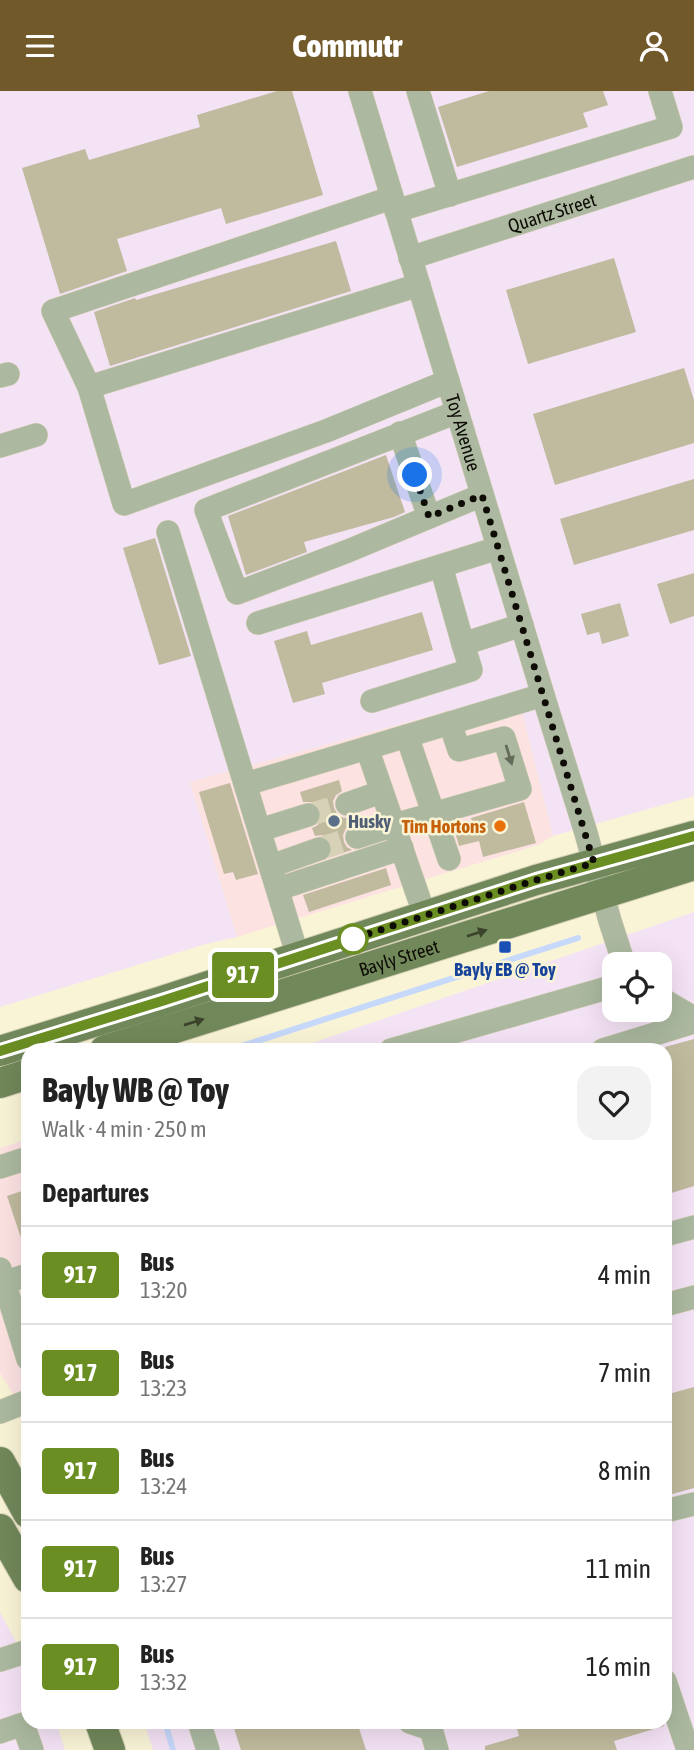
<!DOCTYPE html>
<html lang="en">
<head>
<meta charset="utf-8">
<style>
  body { margin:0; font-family:"Asap Condensed",sans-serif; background:#f2f2f2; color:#222; height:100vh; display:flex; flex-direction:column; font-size:26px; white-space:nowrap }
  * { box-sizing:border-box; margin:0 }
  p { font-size:23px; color:#767676 }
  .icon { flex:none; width:38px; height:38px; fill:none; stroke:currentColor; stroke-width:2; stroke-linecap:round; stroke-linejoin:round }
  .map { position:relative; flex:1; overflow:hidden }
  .side { position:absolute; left:21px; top:952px; width:651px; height:686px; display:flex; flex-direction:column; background:#fff; border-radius:21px; box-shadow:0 7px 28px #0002 }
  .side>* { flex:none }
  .badge { padding:0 14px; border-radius:5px; font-size:24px; line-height:46px }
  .tools { position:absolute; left:602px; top:861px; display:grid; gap:14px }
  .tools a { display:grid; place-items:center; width:70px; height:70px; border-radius:14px; background:#fff; box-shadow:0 7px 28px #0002; font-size:35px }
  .you { position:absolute; width:35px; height:35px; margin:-18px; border:5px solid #fff; border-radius:50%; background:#1a73e8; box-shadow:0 0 0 10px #1a73e833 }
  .map>.badge { position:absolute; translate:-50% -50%; box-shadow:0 0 0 4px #fff }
  h2 { padding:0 21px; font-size:26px; line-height:63px }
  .round { display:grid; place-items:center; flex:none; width:74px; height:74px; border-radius:21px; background:#f2f2f2 }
  .overview { display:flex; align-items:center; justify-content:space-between; height:119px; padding:0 21px }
  h1 { font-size:33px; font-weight:800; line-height:52px }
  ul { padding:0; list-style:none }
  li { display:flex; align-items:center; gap:21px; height:98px; padding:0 21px; border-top:2px solid #e0e0e0 }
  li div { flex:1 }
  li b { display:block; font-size:26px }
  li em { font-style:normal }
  li .badge { min-width:77px; font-weight:700; text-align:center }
  header { display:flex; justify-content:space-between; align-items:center; height:91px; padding:0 21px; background:#72592a; color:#fff; font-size:32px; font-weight:800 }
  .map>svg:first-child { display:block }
</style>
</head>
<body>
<header><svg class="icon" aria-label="menu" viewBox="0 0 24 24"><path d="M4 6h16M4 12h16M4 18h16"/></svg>Commutr<svg class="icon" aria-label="person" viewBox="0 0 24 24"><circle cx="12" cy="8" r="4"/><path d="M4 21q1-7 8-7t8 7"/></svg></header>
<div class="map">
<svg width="694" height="1659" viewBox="0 0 694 1659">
  <rect width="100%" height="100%" fill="#faf4d7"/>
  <!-- commercial -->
  <g fill="#fde2e2">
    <path d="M 517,601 L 553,745 L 538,754 L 237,846 L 190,691 Z"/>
    <path d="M 28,1048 L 28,1327 L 0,1282 L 0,1057 Z"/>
  </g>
  <!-- industrial -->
  <g fill="#f4e3f5" fill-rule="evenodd">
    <path d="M 0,0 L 694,0 L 694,705 L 553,745 L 517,601 L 190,691 L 237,846 L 206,853 L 0,916 Z"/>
    <path d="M 694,821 L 694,1659 L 153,1659 L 144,1631 L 665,1631 L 665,959 L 292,959 ZM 614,873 L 660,873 L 660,919 L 614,919 Z"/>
    <path d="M 0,1521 L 28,1574 L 28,1631 L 56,1631 L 65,1659 L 0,1659 Z"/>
  </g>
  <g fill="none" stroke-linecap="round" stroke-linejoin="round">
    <!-- stream -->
    <g stroke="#c7d9fb" stroke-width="6">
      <path d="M 229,959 L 578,847"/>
      <path d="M 165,1631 L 173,1659"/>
    </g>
  </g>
  <!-- building -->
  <g fill="#c0ba9e">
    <path d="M 277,0 L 292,0 L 323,104 L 226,133 L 221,117 L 117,148 L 127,180 L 60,203 L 22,77 L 85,58 L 89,69 L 200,36 L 197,24 Z"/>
    <path d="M 489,0 L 603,0 L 608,14 L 583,22 L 588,36 L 457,76 L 438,16 Z"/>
    <path d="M 336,150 L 351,200 L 110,275 L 94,221 L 135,207 L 136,209 Z"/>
    <path d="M 614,167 L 636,241 L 528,273 L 506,199 Z"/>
    <path d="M 684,277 L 694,309 L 694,352 L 555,394 L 533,323 Z"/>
    <path d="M 386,364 L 405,421 L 394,426 L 304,451 L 307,461 L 246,484 L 228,425 Z"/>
    <path d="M 694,388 L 694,439 L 574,474 L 560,428 Z"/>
    <path d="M 155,447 L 191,565 L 159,574 L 123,457 Z"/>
    <path d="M 694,482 L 694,525 L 670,533 L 657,493 Z"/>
    <path d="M 620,512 L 629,545 L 602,553 L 599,541 L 587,544 L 581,523 Z"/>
    <path d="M 422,521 L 433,559 L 322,592 L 325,603 L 293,612 L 274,550 L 307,540 L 311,554 Z"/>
    <path d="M 339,689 L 342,700 L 336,704 L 333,710 L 334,717 L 338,724 L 344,727 L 351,726 L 353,733 L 346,737 L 343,744 L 344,751 L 347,756 L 352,759 L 330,766 L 333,760 L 332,753 L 329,748 L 322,744 L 315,745 L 312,737 L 318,734 L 321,728 L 321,719 L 317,713 L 312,711 L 303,711 L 300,701 Z"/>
    <path d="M 230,692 L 258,783 L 236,789 L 233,781 L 224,783 L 199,701 Z"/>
    <path d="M 524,711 L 536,752 L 483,766 L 479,750 L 459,755 L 455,741 L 474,736 L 471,727 Z"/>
    <path d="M 386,777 L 391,794 L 309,821 L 303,804 Z"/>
    <path d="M 694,948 L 694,1095 L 665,1104 L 665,956 Z"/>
    <path d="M 28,1098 L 28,1159 L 25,1159 L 7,1105 Z"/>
    <path d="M 694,1296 L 694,1397 L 665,1405 L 665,1304 Z"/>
    <path d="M 232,1631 L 357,1631 L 366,1659 L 241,1659 Z"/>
    <path d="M 515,1631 L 663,1631 L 664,1635 L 614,1650 L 617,1659 L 485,1659 L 485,1655 L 519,1645 Z"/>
  </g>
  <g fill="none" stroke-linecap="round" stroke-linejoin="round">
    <!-- minor-tunnel -->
    <g stroke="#d7d1b7" stroke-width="23" stroke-dasharray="23 11" stroke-linecap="butt">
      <path d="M 308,724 L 347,713"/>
      <path d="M 319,758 L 357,746"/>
    </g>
    <!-- minor casing -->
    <g stroke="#d4cfb5" stroke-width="24">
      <g id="minor">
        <path id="s1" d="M 360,0 L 543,604 L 586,742 L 610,830 L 624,873"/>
        <path d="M 418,0 L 450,104"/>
        <path d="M 396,120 L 671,36 L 660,0"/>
        <path id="s2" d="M 410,167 L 694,76"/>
        <path d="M 419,194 L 89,296 L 124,413 L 326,340 L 448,290"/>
        <path d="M 0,285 L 8,283"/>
        <path d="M 89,296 L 53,220 L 391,107"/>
        <path d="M 457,321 L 206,419 L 237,502 L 348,460 L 482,404"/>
        <path d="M 400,342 L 429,426"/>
        <path d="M 0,355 L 36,344"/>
        <path d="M 168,441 L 298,866"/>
        <path d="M 441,475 L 463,553"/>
        <path d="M 258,532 L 498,457"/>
        <path d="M 372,610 L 471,579 L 463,553 L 522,534"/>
        <path d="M 407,645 L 449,768"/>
        <path d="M 246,693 L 367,657"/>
        <path d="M 347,713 L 381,701"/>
        <path d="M 260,739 L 308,724"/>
        <path d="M 357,746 L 394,734 L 520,698 L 504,647 L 459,659 L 450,632"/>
        <path d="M 271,775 L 319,758"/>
        <path d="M 278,798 L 402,757"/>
        <path d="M 425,825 L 367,657 L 543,604"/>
        <path d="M 660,907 L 694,927"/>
        <path d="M 391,959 L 614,895"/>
        <path d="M 603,959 L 694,931"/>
        <path d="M 0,1076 L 28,1067"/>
        <path d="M 665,1144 L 694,1136"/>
        <path d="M 0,1178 L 28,1268"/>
        <path d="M 5,1191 L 28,1184"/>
        <path d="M 665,1214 L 694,1206"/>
        <path d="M 0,1321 L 28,1310"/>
        <path d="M 665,1420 L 694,1413"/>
        <path d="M 0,1569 L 28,1560"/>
        <path d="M 665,1590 L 688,1659"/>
        <path d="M 199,1631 L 208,1659"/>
        <path d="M 410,1631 L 431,1638 L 437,1659"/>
        <path d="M 0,1641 L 23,1633 L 32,1659"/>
      </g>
    </g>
    <!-- major casing -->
    <g stroke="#d4cfb5" stroke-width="32">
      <g id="major">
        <path id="s3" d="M 105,959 L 694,774"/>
        <path d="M 0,960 L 162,910 L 536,789 L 694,745"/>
        <path d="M 0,992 L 28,983"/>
        <path d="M 0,1371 L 28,1422"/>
        <path d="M 0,1438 L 28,1487"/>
        <path d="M 100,1631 L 110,1659"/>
      </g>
    </g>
    <!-- minor -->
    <use href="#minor" stroke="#acb9a0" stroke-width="23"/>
    <!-- major -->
    <use href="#major" stroke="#71885a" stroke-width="30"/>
  </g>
  <!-- one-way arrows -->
  <defs><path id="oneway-solid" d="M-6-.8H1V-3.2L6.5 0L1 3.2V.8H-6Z" transform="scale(1.75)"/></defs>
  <use fill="#656b5a" href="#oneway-solid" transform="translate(509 664) rotate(73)"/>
  <g fill="#3b442b">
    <use href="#oneway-solid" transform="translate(477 842) rotate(-18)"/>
    <use href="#oneway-solid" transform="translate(194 931) rotate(-17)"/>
  </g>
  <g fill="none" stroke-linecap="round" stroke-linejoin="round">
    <!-- line casing -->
    <g stroke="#fff" stroke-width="16">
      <path id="line" d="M 0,960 L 162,910 L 536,789 L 694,745"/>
    </g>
    <!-- line -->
    <use href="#line" stroke="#6b8e23" stroke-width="10"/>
    <!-- walk -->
    <path stroke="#0e0c04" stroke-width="7" stroke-dasharray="0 12.6" d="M 353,848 L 349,849 L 536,789 L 594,772 L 482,404 L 429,426 L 415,384"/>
  </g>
  <!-- markers -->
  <circle fill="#5c6f8a" stroke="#faf4d7" stroke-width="2.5" cx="334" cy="730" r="7"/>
  <circle fill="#e8710a" stroke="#faf4d7" stroke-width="2.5" cx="500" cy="735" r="7"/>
  <circle fill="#fff" stroke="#6b8e23" stroke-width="3.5" cx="353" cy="848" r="14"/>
  <rect fill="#1a4fb4" stroke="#faf4d7" stroke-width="2.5" x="498" y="849" width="14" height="14" rx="3.5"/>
  <g text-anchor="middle" stroke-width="5" stroke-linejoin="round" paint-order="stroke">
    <!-- street labels -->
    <g font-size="19" fill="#0e0c04" stroke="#faf4d7">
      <text dy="7" stroke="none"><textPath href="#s2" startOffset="149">Quartz Street</textPath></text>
      <text dy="7" stroke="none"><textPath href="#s1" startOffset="357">Toy Avenue</textPath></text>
      <text dy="7" stroke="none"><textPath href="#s3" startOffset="308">Bayly Street</textPath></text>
    </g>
    <!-- service labels -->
    <g font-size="19" font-weight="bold" fill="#4e5e75" stroke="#faf4d7" text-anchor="start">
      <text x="348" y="737">Husky</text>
    </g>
    <!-- food labels -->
    <g font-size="19" font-weight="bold" fill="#c56008" stroke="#faf4d7" text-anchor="end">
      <text x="486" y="742">Tim Hortons</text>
    </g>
    <!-- transit labels -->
    <g font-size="19" font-weight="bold" fill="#164399" stroke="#faf4d7">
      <text x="505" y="885">Bayly EB @ Toy</text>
    </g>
  </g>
</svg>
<div class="tools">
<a><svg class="icon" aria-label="locate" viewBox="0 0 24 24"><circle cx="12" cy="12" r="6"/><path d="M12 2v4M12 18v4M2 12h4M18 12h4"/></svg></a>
</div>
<div class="you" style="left:415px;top:384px"></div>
<b class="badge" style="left:243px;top:884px;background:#6b8e23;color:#fff">917</b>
<section class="side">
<div class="overview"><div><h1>Bayly WB @ Toy</h1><p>Walk · 4 min · 250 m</p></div><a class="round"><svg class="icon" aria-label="heart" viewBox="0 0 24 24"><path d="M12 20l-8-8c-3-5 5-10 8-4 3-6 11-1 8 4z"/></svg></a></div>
<h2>Departures</h2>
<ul>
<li><span class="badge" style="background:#6b8e23;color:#fff">917</span><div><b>Bus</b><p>13:20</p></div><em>4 min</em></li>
<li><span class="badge" style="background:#6b8e23;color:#fff">917</span><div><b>Bus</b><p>13:23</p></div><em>7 min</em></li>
<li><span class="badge" style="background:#6b8e23;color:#fff">917</span><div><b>Bus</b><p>13:24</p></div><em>8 min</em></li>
<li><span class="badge" style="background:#6b8e23;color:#fff">917</span><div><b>Bus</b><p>13:27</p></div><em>11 min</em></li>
<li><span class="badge" style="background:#6b8e23;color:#fff">917</span><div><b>Bus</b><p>13:32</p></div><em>16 min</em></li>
</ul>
</section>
</div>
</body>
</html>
